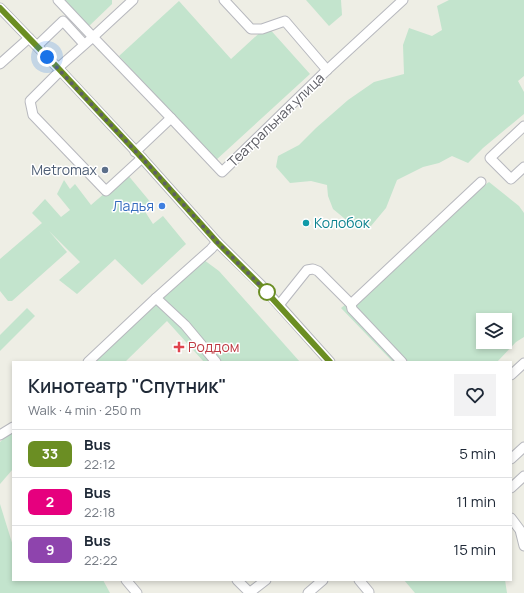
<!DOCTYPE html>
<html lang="en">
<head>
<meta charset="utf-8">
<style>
  body { margin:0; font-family:Manrope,sans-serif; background:#f2f2f3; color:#1f2937; height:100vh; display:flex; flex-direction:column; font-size:15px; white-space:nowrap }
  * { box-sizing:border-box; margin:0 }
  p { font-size:13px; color:#747a83 }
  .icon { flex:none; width:22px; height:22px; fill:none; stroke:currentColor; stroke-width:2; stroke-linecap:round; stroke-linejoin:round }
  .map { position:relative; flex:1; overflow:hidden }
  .sheet { position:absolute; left:12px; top:361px; width:500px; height:220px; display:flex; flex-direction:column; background:#fff; border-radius:0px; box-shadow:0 2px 6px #0003 }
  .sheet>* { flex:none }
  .badge { padding:0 8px; border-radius:6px; font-size:14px; line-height:26px }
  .tools { position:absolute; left:476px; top:313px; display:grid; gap:8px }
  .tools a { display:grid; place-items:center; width:36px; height:36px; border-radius:0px; background:#fff; box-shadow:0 2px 6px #0003; font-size:20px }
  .you { position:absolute; width:20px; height:20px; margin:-10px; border:3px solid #fff; border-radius:50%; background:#1a73e8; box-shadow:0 0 0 6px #1a73e833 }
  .map>.badge { position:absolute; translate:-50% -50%; box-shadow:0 0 0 2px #fff }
  .round { display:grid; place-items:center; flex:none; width:42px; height:42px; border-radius:0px; background:#f2f2f3 }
  .head { display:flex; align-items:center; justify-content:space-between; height:68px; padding:0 16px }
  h1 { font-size:19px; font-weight:600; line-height:30px }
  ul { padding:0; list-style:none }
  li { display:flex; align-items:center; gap:12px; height:48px; padding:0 16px; border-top:1px solid #e0e1e3 }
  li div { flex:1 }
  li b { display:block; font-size:15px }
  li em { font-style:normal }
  li .badge { min-width:44px; font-weight:700; text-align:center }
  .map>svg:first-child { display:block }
</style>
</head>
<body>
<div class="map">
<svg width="524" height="593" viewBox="0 0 524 593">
  <rect width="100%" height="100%" fill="#eeeee5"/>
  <!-- green -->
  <g fill="#c3e4cd" fill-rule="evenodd">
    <path d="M 61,0 L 112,0 L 112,4 L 87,28 Z"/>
    <path d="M 306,0 L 341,0 L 342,15 L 329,26 Z"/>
    <path d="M 449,0 L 524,0 L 524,76 L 518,81 L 524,92 L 524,114 L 483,148 L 468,163 L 452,156 L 439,163 L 423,167 L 397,180 L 386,208 L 371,226 L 350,223 L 333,209 L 328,196 L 327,185 L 311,181 L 290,183 L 276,167 L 278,156 L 299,145 L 316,128 L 348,100 L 374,82 L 404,74 L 403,45 L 409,28 L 432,36 L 442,30 L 437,6 Z"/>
    <path d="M 179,1 L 231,59 L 267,26 L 310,74 L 215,161 L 119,56 Z"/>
    <path d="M 127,174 L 152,204 L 144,210 L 153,224 L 163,216 L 186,244 L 142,285 L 115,259 L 77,294 L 59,280 L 80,262 L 49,231 L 67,252 L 12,301 L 8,301 L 0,291 L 0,259 L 42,223 L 32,213 L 45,199 L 61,217 L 70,210 L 57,194 L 64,180 L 70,189 L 75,184 L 91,205 Z"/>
    <path d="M 489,182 L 519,206 L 524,213 L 524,337 L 516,342 L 497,362 L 393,362 L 341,308 L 390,270 L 461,201 ZM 483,320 L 505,320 L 505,342 L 483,342 Z"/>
    <path d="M 204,260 L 219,271 L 300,362 L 204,362 L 167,321 L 125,362 L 90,362 Z"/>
    <path d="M 27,308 L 35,316 L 0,351 L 0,335 Z"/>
    <path d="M 13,430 L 13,469 L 0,484 L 0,442 Z"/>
    <path d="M 0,504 L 13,546 L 13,580 L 103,580 L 110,593 L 0,593 Z"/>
    <path d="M 404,580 L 505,580 L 507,593 L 415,593 Z"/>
  </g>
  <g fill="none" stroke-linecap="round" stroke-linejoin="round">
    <!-- minor casing -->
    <g stroke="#b7b8be" stroke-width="11">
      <g id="minor">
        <path d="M 58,0 L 93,37 L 133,0"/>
        <path d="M 224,0 L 251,29 L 262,29 L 285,21 L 327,70"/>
        <path d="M 0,8 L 58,68 L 142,158 L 217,242 L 261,285 L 330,362"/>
        <path d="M 37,46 L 63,21 L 84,44"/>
        <path d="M 0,64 L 29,38"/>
        <path d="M 58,68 L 93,37 L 171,118"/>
        <path d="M 60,71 L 30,101 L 33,115 L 106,191 L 142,158"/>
        <path d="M 524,126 L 490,158 L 511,179 L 524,167"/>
        <path d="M 135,152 L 171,118 L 222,172 L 327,70 L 403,0"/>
        <path d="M 156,298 L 185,325 L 216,362"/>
        <path d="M 351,304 L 481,182"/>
        <path d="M 279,305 L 307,270 L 313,269 L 318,271 L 351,304 L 352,309 L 402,362"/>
        <path d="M 88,362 L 156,298 L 211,249 L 217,242"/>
        <path d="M 511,375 L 524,363"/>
        <path d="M 0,435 L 13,427"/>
        <path d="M 511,459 L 524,447"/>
        <path d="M 511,488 L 524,476"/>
        <path d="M 511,518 L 520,530 L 524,546"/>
        <path d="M 126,580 L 137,593"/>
        <path d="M 237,580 L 250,593"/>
        <path d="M 359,580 L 369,592"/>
        <path d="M 249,593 L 266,580"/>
        <path d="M 308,593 L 323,580"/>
      </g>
    </g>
    <!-- minor -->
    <use href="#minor" stroke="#fff" stroke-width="9"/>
  </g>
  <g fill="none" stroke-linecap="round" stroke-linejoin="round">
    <!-- line casing -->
    <g stroke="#fff" stroke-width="9">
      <path id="line" d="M 0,8 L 58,68 L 142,158 L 217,242 L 261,286 L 330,362"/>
    </g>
    <!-- line -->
    <use href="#line" stroke="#6b8e23" stroke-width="6"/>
    <!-- walk -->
    <path stroke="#5d5e65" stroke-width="4" stroke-dasharray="0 7.2" d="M 47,57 L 142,158 L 217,242 L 270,295 L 267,292"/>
  </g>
  <!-- markers -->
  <circle fill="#5c6f8a" stroke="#fff" stroke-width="1.5" cx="105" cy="170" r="4"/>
  <circle fill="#3f7fe0" stroke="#fff" stroke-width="1.5" cx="162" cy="206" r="4"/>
  <circle fill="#0f9aa8" stroke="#fff" stroke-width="1.5" cx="306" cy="223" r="4"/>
  <circle fill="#fff" stroke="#6b8e23" stroke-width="2" cx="267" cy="292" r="8"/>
  <path fill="#e0444e" stroke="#fff" stroke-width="1.5" d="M177 341h4v4h4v4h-4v4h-4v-4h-4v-4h4z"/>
  <g text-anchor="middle" stroke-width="3" stroke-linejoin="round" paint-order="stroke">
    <!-- street labels -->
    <g font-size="14" fill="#5d5e65" stroke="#fff">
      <text transform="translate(276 120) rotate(-44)" y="5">Театральная улица</text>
    </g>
    <!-- service labels -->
    <g font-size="14" fill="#4e5e75" stroke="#fff" text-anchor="end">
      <text x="97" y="175">Metromax</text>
    </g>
    <!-- shop labels -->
    <g font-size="14" fill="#366cbe" stroke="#fff" text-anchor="end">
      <text x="154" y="211">Ладья</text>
    </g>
    <!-- culture labels -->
    <g font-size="14" fill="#0d838f" stroke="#fff" text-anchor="start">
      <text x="314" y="228">Колобок</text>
    </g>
    <!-- health labels -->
    <g font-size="14" fill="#be3a42" stroke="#fff" text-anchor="start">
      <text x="188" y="352">Роддом</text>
    </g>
  </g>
</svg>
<div class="tools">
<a><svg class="icon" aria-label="layers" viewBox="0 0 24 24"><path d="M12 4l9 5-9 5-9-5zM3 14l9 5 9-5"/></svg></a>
</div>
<div class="you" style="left:47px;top:57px"></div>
<section class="sheet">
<div class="head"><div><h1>Кинотеатр &quot;Спутник&quot;</h1><p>Walk · 4 min · 250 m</p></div><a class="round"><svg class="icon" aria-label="heart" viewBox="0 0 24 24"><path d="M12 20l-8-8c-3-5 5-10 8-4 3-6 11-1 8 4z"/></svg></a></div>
<ul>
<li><span class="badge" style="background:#6b8e23;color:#fff">33</span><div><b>Bus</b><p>22:12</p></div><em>5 min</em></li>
<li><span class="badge" style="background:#e6007e;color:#fff">2</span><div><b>Bus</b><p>22:18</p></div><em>11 min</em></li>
<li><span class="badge" style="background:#8e44ad;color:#fff">9</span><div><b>Bus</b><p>22:22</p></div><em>15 min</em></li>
</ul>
</section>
</div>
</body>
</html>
